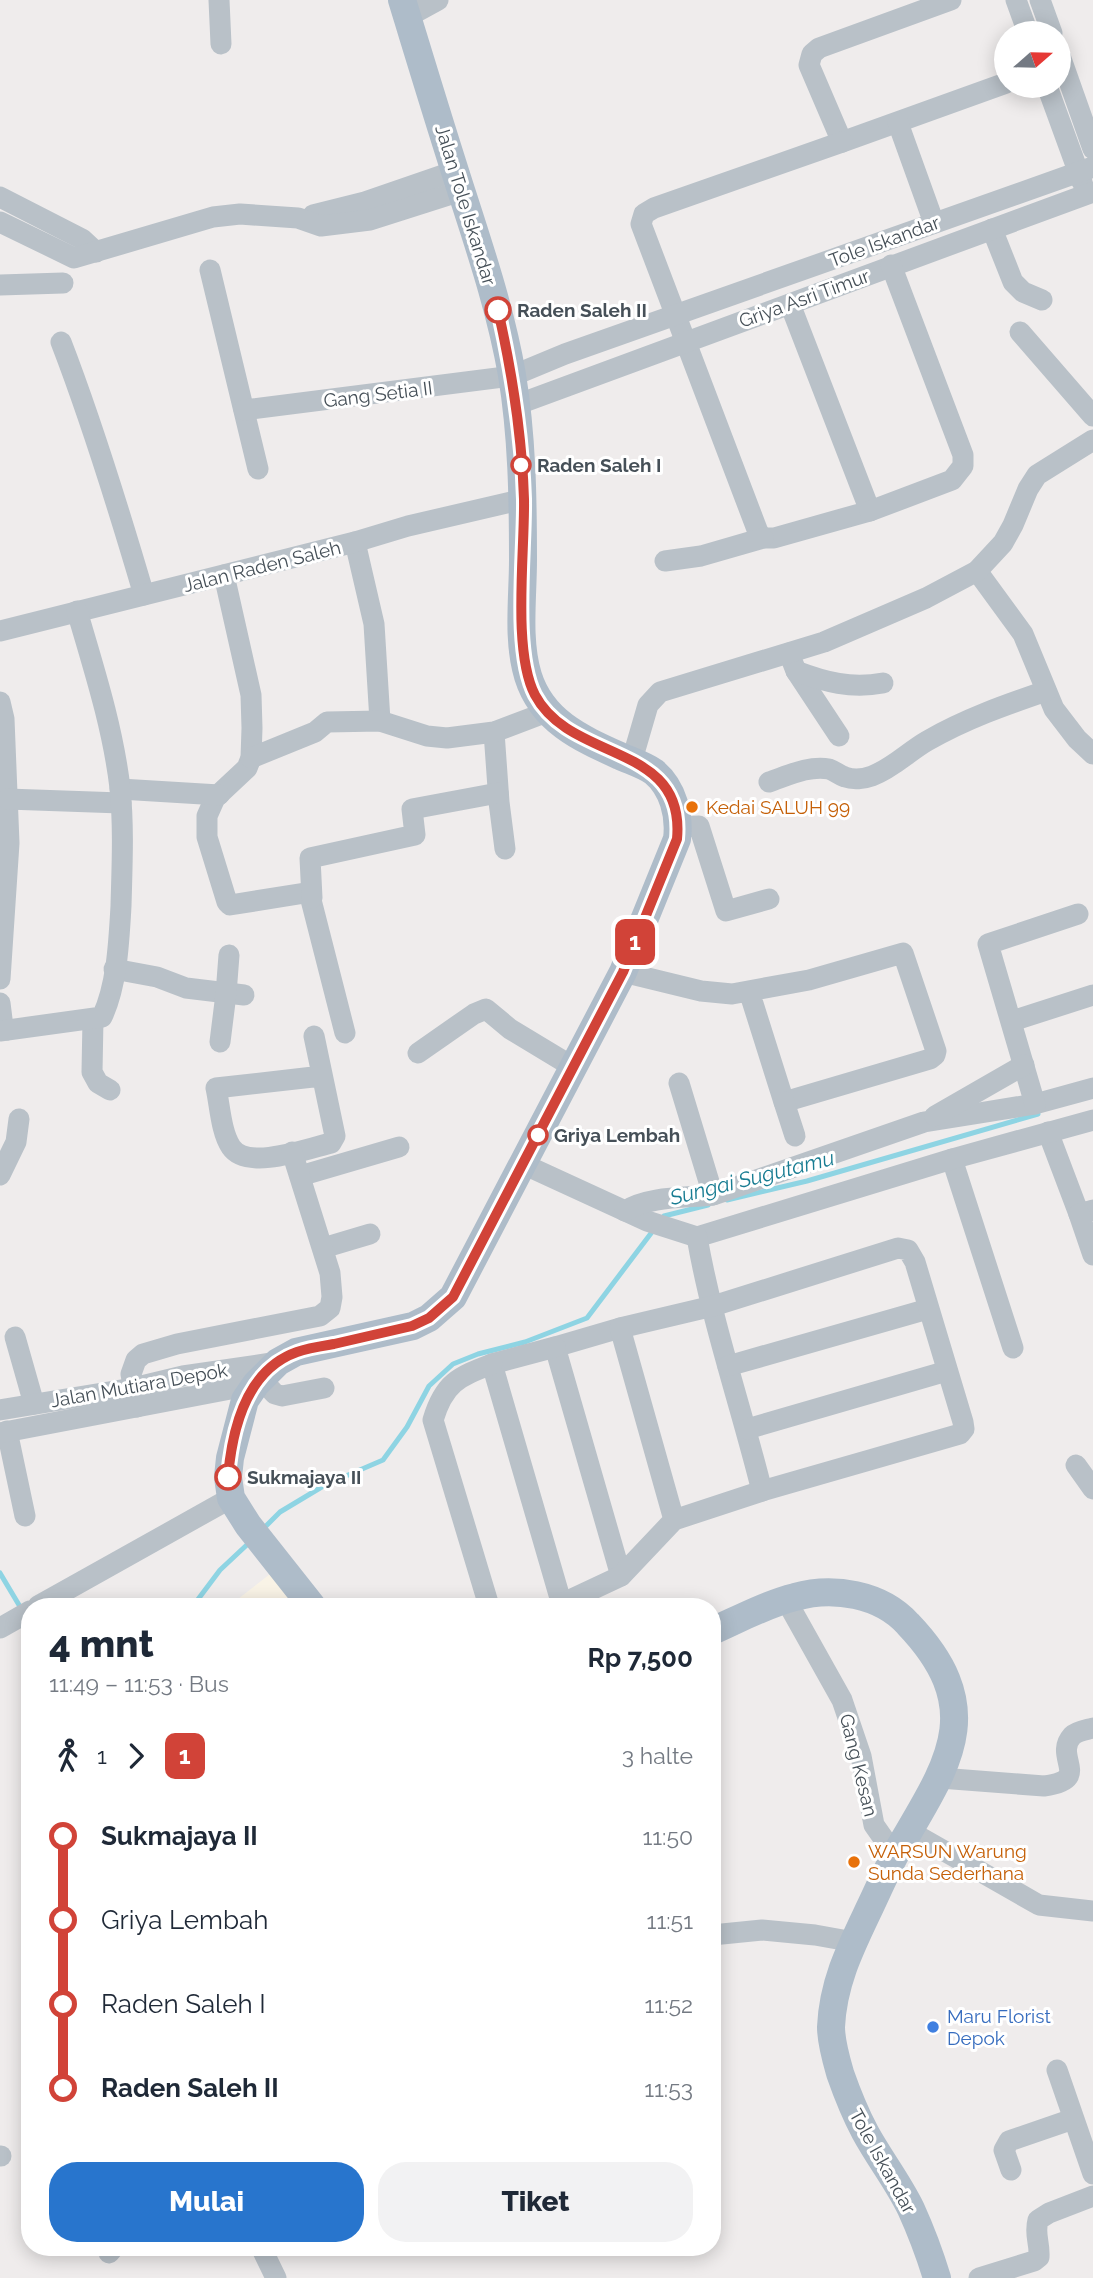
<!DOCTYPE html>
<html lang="id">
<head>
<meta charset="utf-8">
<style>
  body { margin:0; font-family:Raleway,sans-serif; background:#f2f2f3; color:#1f2937; height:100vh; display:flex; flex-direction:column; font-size:26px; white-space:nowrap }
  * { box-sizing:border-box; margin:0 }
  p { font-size:23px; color:#747a83 }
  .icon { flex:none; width:38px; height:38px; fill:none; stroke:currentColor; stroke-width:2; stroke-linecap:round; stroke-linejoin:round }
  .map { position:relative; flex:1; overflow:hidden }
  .drawer { position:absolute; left:21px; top:1598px; width:700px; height:658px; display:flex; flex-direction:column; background:#fff; border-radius:28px; box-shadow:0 4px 18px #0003 }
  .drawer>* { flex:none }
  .badge { padding:0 14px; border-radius:10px; font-size:24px; line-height:46px }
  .needle { width:46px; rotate:70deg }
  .tools { position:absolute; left:994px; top:21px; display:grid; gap:14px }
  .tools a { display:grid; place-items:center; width:77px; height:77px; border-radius:50%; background:#fff; box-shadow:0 4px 18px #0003; font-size:35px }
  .map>.badge { position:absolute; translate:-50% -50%; box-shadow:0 0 0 4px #fff }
  .legs { display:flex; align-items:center; gap:10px; height:77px; padding:0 28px; font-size:23px }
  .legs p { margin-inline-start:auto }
  .head { display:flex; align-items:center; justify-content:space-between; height:119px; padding:0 28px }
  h1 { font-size:38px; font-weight:800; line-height:52px }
  .button { display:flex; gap:14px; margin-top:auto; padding:14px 28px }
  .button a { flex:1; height:80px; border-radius:28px; background:#2875cd; color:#fff; font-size:28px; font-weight:800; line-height:80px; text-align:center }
  .button a+a { background:#f2f2f3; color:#1f2937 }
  ul { padding:0 28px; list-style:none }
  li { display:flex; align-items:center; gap:24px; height:84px; font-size:26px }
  li i { display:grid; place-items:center; width:10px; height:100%; margin:0 9px; background:currentColor }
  li i::after { content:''; width:18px; height:18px; margin:-9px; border:5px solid; border-radius:50%; background:#fff }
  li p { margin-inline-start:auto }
  li:first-child i { background:linear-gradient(#0000 50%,currentColor 0) }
  li:last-child i { background:linear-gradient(currentColor 50%,#0000 0) }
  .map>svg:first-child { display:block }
</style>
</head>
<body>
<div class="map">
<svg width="1093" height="2278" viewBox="0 0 1093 2278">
  <rect width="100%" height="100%" fill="#efecec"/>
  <!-- commercial -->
  <path fill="#f9f3e6" d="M 279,1567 L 319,1606 L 229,1606 Z"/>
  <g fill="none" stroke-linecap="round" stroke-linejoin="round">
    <!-- stream -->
    <g stroke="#8ed4e3" stroke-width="5">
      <path d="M 727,1200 L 807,1181 L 1038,1114"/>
      <path d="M 661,1220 L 664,1216 L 708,1205"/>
      <path d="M 263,1529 L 280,1512 L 325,1485 L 383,1460 L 407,1427 L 429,1386 L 453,1364 L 478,1354 L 525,1342 L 587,1318 L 655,1228"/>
      <path d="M 0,1573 L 22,1610"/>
      <path d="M 193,1606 L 220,1570 L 251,1541"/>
    </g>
    <!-- minor -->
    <g stroke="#b9c1c8" stroke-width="21">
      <path d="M 219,0 L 221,44"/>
      <path d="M 951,0 L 819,48 L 812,54 L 809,65 L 842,142 L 1006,83"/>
      <path d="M 1016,0 L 1028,33"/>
      <path d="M 1040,0 L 1052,33"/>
      <path d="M 407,17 L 438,0"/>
      <path d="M 1059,53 L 1093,149"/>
      <path d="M 1047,86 L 1082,182"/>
      <path d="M 898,123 L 934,223"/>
      <path d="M 0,197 L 82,239 L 96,252"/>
      <path d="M 313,215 L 365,202 L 455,171"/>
      <path d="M 0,222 L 74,258 L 213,217 L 240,214 L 298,218 L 321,226 L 370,220 L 461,191"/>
      <path d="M 992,229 L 1013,282 L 1023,292 L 1042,300"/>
      <path d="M 210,270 L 258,469"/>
      <path d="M 0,285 L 63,283"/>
      <path d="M 790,304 L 870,511 L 774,538 L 763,538 L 758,532 L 641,224 L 644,214 L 654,208 L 842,142"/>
      <path d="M 1020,332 L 1093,416"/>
      <path d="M 61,342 C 93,425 119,510 144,595"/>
      <path d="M 516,405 L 1093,192"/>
      <path d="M 244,410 L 512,376 L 565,354 L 1093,167"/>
      <path d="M 870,511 L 952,480 L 963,466 L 963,455 L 891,265"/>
      <path d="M 355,542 L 374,624 L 380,721"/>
      <path d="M 665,561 L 701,556 L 763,538"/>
      <path d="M 977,571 L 1023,634 L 1054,709 L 1077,739 L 1093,754"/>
      <path d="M 224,575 L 251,695 L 252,728 L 251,758 L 247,768 L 215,798 L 207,816 L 207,837 L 227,902 L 230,905 L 305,893 L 310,896 L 345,1033"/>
      <path d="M 0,631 L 355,542 L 408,526 L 524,499"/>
      <path d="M 789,653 L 796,671 L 839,736"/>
      <path d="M 796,671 C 825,682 851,689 883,683"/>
      <path d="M 0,702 L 4,719 L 9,843 L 0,979"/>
      <path d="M 494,732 L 499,802 L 505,849"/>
      <path d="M 251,758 L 315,732 L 327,722 L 380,721 L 427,736 L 447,738 L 494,732 L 547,712"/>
      <path d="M 632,760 L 648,705 L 660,692 L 824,642 L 926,598 L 977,571 L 1003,543 L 1013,525 L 1028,489 L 1037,475 L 1093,440"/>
      <path d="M 769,782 C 787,776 809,765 829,769 C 835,771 839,775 845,777 C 853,780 864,779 872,776 C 893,768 908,752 927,741 C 965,719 1005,705 1046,691"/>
      <path d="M 120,789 L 219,795"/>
      <path d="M 7,799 L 121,803"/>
      <path d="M 678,827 L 699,826 L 726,911 L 769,899"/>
      <path d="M 312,898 L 310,858 L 415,835 L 412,809 L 498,793"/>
      <path d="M 114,969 L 157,977 L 186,988 L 244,995"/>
      <path d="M 623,972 L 701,991 L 732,994 L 809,980 L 903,953 L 936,1051 L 935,1055 L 930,1059 L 784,1102 L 749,991"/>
      <path d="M 0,1003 L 3,1027 L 7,1030"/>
      <path d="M 93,1019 L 92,1072 L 98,1083 L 110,1090"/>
      <path d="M 1012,1021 L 1093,995"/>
      <path d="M 0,1031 L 102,1017 C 117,986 119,941 121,906 C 122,867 124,828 120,788 C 113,728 94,669 77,611"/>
      <path d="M 314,1036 L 335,1136 L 331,1143 C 307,1149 247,1171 231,1147 C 221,1132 220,1106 216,1088 L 322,1076"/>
      <path d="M 220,1042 L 226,994 L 229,955"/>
      <path d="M 418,1053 L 474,1014 L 486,1009 L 510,1029 L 573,1067"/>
      <path d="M 679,1083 L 713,1195 L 924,1122 L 1035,1104 L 1093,1088"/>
      <path d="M 784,1102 L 795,1136"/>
      <path d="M 1035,1104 L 988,944 L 1078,914"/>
      <path d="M 935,1116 L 1024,1065"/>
      <path d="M 1048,1132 L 1079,1214 L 1093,1210"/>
      <path d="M 952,1159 L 1013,1348"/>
      <path d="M 523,1164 L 647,1221 L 697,1237 L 952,1159 L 1093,1120"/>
      <path d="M 0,1175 L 16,1142 L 19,1119"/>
      <path d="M 300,1176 L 399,1147"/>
      <path d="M 625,1211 C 648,1196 686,1198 713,1195"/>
      <path d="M 1079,1214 L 1093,1255"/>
      <path d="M 697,1237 C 712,1323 741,1406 762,1491"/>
      <path d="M 323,1248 L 370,1234"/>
      <path d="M 620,1328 L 555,1347 L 621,1576"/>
      <path d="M 15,1337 L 34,1404"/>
      <path d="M 555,1347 L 492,1364 L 562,1605"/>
      <path d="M 728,1366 L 928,1309"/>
      <path d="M 261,1379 L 275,1394 L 282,1396 L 324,1388"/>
      <path d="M 137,1407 L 131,1374 L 136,1360 L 143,1354 L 177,1344 L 320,1316 L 330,1308 L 332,1297 L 330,1273 L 292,1152"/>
      <path d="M 0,1410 L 133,1388 L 183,1376 L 278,1362"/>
      <path d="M 747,1429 L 947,1371"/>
      <path d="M 7,1431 L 25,1516"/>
      <path d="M 0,1433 L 256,1384"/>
      <path d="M 1076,1465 L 1093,1489"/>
      <path d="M 786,1600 L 842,1700 L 861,1756 L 874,1825 L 895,1855"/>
      <path d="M 38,1606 L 231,1498"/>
      <path d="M 489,1606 L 433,1420 C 444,1383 458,1377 492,1364"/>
      <path d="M 557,1606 L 621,1576 L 674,1520 L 762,1491 L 960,1434 L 964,1429 L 963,1422 L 915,1262 L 908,1250 L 898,1248 L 713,1306 L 620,1328 L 674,1520"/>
      <path d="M 0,1628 L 30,1611"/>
      <path d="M 940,1778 L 1044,1786 C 1093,1780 1053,1757 1072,1736 C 1077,1731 1086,1730 1093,1728"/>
      <path d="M 911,1832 L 1039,1905 L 1093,1911"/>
      <path d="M 712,1935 L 762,1930 L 815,1935 L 854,1942"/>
      <path d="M 1057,2070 L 1093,2174"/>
      <path d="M 0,2156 L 1,2156"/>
      <path d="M 1011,2170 L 1004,2150 L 1009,2141 L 1073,2119"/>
      <path d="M 261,2247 L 276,2278"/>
      <path d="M 109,2253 L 114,2247"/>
      <path d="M 979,2278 L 1034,2261 L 1039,2257 C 1040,2242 1034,2235 1038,2220 L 1049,2213 L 1093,2196"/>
    </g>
    <!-- major -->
    <g stroke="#aebcc9" stroke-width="28">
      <path d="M 312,1606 L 248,1525 L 231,1498 L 228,1477 L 230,1458 L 245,1400 L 256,1384 L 278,1362 L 296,1352 L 413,1326 L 429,1318 L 453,1297 L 623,972 L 677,839 C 680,815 673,788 654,772 C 644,765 631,761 620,756 C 580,738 542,721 528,676 C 517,640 523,597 523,560 C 523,498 522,436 512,375 C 501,311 480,249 460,187 C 440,125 421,62 402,0"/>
      <path d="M 712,1631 C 739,1619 767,1604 795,1597 C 833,1586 881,1594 908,1624 C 992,1712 945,1768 895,1855 C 886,1872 878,1890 870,1907 C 851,1947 833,1982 831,2027 C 831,2042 836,2059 840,2073 C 847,2093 855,2113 865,2132 C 879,2158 898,2182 911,2209 C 921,2231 930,2255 937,2278"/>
    </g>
  </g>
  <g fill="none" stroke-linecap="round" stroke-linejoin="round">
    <!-- line-1 casing -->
    <g stroke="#fff" stroke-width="16">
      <path id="line-1" d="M 228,1477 C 232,1430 246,1370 297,1352 C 308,1348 322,1346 334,1344 C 360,1338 386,1332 412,1326 L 429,1318 L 453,1297 L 623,972 L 677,839 C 686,742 571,763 535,695 C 512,651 525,551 524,499 C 522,435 512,372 498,310"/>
    </g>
    <!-- line-1 -->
    <use href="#line-1" stroke="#d14338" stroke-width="10"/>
  </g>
  <!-- markers -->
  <g fill="#fff" stroke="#d14338" stroke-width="3.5">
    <circle cx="498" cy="310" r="12"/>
    <circle cx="521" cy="465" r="9"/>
    <circle cx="538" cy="1135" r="9"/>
    <circle cx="228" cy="1477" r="12"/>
  </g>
  <g fill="#e8710a" stroke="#fff" stroke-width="2.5">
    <circle cx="692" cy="807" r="7"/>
    <circle cx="854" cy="1862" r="7"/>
  </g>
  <circle fill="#3f7fe0" stroke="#fff" stroke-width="2.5" cx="933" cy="2027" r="7"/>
  <g text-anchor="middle" stroke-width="6" stroke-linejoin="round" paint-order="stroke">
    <!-- street labels -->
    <g font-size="19" fill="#465058" stroke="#fff">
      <text transform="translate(466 205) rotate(73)" y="7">Jalan Tole Iskandar</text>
      <text transform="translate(884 241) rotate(-20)" y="7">Tole Iskandar</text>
      <text transform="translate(804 298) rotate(-20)" y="7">Griya Asri Timur</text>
      <text transform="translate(378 394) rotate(-7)" y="7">Gang Setia II</text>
      <text transform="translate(262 566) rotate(-14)" y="7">Jalan Raden Saleh</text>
      <text transform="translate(139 1385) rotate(-10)" y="7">Jalan Mutiara Depok</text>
      <text transform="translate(859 1765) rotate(76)" y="7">Gang Kesan</text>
      <text transform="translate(883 2161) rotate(61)" y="7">Tole Iskandar</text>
    </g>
    <!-- stop labels -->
    <g font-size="19" font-weight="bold" fill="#465058" stroke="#fff" text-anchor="start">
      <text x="517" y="317">Raden Saleh II</text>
      <text x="537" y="472">Raden Saleh I</text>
      <text x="554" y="1142">Griya Lembah</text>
      <text x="247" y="1484">Sukmajaya II</text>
    </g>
    <!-- food labels -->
    <g font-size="19" fill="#c56008" stroke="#fff" text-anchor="start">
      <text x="706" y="814">Kedai SALUH 99</text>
      <text x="868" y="1858">WARSUN Warung<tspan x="868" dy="22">Sunda Sederhana</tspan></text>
    </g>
    <!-- shop labels -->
    <g font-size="19" fill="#366cbe" stroke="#fff" text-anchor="start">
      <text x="947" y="2023">Maru Florist<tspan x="947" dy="22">Depok</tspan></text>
    </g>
    <!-- water labels -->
    <g font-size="21" font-style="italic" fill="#187c92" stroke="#fff">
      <text transform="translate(752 1178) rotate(-14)" y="7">Sungai Sugutamu</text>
    </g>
  </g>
</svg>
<div class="tools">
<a><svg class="needle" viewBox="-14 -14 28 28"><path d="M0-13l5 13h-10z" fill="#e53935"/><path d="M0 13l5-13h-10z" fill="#747a83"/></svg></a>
</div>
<b class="badge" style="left:635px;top:942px;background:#d14338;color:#fff">1</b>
<section class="drawer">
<div class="head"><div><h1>4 mnt</h1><p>11:49 – 11:53 · Bus</p></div><b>Rp 7,500</b></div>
<div class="legs"><svg class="icon" aria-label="walk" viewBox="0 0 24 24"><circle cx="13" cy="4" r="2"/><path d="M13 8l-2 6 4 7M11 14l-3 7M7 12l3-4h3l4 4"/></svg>1<svg class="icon" aria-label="forward" viewBox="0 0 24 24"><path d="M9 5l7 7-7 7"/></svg><b class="badge" style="background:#d14338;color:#fff">1</b><p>3 halte</p></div>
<ul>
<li><i style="color:#d14338"></i><b>Sukmajaya II</b><p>11:50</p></li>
<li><i style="color:#d14338"></i><span>Griya Lembah</span><p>11:51</p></li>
<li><i style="color:#d14338"></i><span>Raden Saleh I</span><p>11:52</p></li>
<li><i style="color:#d14338"></i><b>Raden Saleh II</b><p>11:53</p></li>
</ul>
<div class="button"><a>Mulai</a><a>Tiket</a></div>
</section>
</div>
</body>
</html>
